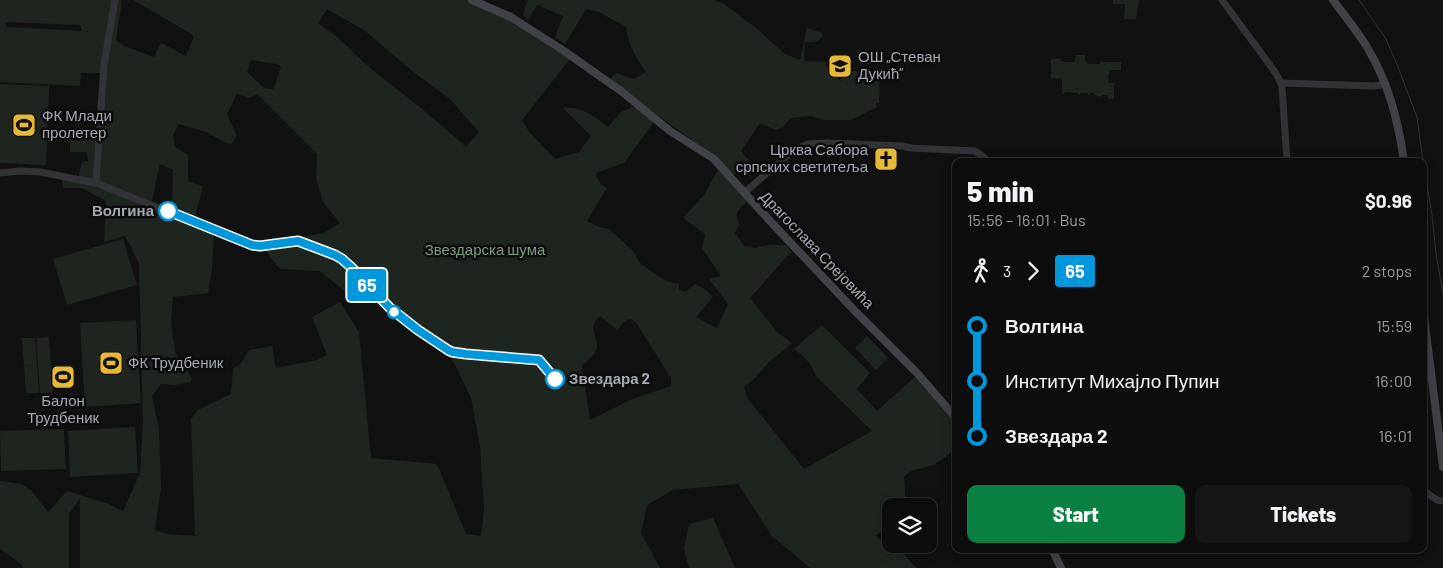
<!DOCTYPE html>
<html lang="en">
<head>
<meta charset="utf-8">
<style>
  body { margin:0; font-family:Barlow,sans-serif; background:#161617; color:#f1f3f6; height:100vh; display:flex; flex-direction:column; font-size:19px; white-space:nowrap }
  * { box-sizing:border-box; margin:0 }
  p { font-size:16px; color:#9a9c9e }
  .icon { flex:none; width:28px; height:28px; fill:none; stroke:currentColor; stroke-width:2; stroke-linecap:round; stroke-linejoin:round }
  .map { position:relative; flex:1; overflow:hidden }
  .panel { position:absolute; left:952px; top:158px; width:475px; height:395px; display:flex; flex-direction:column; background:#0d0d0e; border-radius:10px; box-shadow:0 2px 12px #0003,0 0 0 1px #2d2d2e }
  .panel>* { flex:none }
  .badge { padding:0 10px; border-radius:4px; font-size:18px; line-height:32px }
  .buttons { position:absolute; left:882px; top:498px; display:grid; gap:10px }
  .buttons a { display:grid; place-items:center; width:55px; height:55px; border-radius:10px; background:#0d0d0e; box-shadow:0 2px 12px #0003,0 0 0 1px #2d2d2e; font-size:25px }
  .map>.badge { position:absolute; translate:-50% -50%; box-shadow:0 0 0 2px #fff }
  .legs { display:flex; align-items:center; gap:8px; height:55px; padding:0 15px; font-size:16px }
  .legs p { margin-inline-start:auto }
  .headline { display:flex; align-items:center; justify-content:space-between; height:85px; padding:0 15px }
  h1 { font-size:28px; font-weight:800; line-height:38px }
  .cta { display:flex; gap:10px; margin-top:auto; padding:10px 15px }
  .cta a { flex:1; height:58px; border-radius:10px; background:#0b8043; color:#fff; font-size:20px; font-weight:800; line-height:58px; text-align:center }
  .cta a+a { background:#161617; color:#f1f3f6 }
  ul { padding:0 15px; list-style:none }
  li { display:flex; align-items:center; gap:18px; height:55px; font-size:19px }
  li i { display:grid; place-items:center; width:8px; height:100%; margin:0 6px; background:currentColor }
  li i::after { content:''; width:12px; height:12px; margin:-6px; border:4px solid; border-radius:50%; background:#0d0d0e }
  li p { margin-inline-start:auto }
  li:first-child i { background:linear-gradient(#0000 50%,currentColor 0) }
  li:last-child i { background:linear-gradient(currentColor 50%,#0000 0) }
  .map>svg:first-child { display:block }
</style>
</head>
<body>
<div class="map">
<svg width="1443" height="568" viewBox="0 0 1443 568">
  <rect width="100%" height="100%" fill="#111112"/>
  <!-- green -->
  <g fill="#1e251f" fill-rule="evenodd">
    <path d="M 0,0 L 122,0 L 116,40 L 124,46 L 154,57 L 161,43 L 186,56 L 194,36 L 190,33 L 133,0 L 469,0 L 498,12 L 570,59 L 522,120 L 530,133 L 555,159 L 579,152 L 591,136 L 563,108 C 579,105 596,117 608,127 L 621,112 L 635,106 L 654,122 L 624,163 L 596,173 L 600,183 L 607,188 L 587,221 L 599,227 L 609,229 L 633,251 L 639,262 L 649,270 L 666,281 L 679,284 L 679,290 L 686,292 L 695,284 L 706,290 L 713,297 L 696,317 L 717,328 L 728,304 L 709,279 L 721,276 L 702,248 L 705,234 L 683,218 L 704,195 L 719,168 L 747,201 C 739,211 733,212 739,224 L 735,233 L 744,246 L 755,248 L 769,245 L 786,245 L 792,252 L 789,254 L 750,298 L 777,332 L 792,343 L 769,362 L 752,381 L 744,387 L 748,399 L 804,469 L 872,431 L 816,376 C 811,363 805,357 794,349 L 822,325 L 870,373 L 857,389 L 877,411 L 918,374 L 956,418 L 956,449 L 934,465 L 910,471 L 904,477 L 906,506 L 891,506 L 891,525 L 875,536 L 888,544 L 896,545 L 916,568 L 810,568 L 772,536 L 738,484 L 673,490 L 647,505 L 641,533 L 660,568 L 80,568 L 80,498 L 69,514 L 69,568 L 24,568 L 20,563 L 0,549 L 0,481 L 22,484 L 31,490 L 48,512 L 67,491 L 106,503 L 123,511 L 140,473 L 143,421 L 139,263 L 125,236 L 104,242 L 106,201 L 82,188 L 63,188 L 61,175 L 78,179 L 82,162 L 88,161 L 87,152 L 70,152 L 70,139 L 98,138 L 103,73 L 81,73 L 80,86 L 0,82 ZM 327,9 L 364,30 L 416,74 L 450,99 L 479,132 L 466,147 L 421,108 L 371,69 L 337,37 L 318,23 ZM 6,22 L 80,25 L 82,31 L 6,27 ZM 251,60 L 276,64 L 281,66 L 277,80 L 273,89 L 264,88 L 247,72 ZM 237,94 L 249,98 L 257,94 L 317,154 L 316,179 L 323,202 L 340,223 L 324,233 L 274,241 L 259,242 L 280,269 L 320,271 L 352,297 L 390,308 L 448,350 L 471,398 L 480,446 L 484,509 L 481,536 L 466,534 L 437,464 L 371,458 L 359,332 L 340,302 L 312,317 L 327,355 L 317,360 L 276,368 L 272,346 L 249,350 L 240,365 L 233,368 L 231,394 L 198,410 L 191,419 L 195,535 L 198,536 L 168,534 L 155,530 L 161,488 L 159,429 L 152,396 L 161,384 L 175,385 L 191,382 L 192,378 L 176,355 L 171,325 L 173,297 L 208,293 L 212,269 L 214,235 L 193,225 L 203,186 L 188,181 L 188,155 L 175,147 L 173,135 L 179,124 L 206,132 L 225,142 L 231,144 L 237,136 L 227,114 ZM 160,164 L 173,170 L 172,202 L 167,212 L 151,205 ZM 600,316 L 617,330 L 623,323 L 629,319 L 633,320 L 637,324 L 671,378 L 671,386 L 630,400 L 590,420 L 582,366 C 586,361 594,356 596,350 C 601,338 585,330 600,316 Z"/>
    <path d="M 528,0 L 714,0 L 724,4 L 756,28 L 785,54 L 800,60 L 807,28 L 823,33 C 821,43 814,42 805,42 L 804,61 L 826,62 L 826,67 L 838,68 L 838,80 L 841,81 L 842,70 L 865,72 L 865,75 L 867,75 L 868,72 L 880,72 L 879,103 L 876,103 L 877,107 L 851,120 L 824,120 L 811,116 L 791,118 L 783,127 L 776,130 L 760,123 L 741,151 L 749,161 L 734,175 L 717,158 L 646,107 L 610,79 L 616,73 L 634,79 L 646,72 C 636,58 628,45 626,27 L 599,12 L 586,9 L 565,44 L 555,37 L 563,16 L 537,5 L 528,20 L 523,14 Z"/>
    <path d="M 1113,0 L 1139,0 L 1136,19 L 1124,19 L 1125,4 L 1113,4 Z"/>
    <path d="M 1076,55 L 1085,55 L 1085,61 L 1086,61 L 1087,64 L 1100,64 L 1100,62 L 1121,62 L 1121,70 L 1110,70 L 1108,77 L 1109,83 L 1114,83 L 1114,99 L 1108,99 L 1108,95 L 1102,95 L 1102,97 L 1094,95 L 1094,93 L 1090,93 L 1089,95 L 1087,93 L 1080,93 L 1080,95 L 1078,95 L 1078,93 L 1065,92 L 1064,94 L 1062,94 L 1062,79 L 1051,78 L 1051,59 L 1061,59 L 1062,62 L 1075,62 Z"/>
    <path d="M 0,84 L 49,86 L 46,165 L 0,163 Z"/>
    <path d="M 123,239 L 137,285 L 67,305 L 53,259 Z"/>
    <path d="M 136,320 L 141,403 L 85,407 L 80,323 Z"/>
    <path d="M 867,336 L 888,358 L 876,370 L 855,348 Z"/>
    <path d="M 49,337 L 53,392 L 40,393 L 38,365 L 48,364 L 38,365 L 36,338 Z"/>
    <path d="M 22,338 L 35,338 L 37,365 L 24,366 Z"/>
    <path d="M 37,365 L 39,393 L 26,393 L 24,366 Z"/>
    <path d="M 135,427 L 138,473 L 70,477 L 68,431 Z"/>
    <path d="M 64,429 L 66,469 L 1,471 L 0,431 Z"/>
    <path d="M 713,518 L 735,568 L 689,568 L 684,548 L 689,524 Z"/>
  </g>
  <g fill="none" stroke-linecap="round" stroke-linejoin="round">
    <!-- stream -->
    <g stroke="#2b323a" stroke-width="1">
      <path d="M 1359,0 L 1386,39 L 1396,62 L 1417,117 L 1423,161"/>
      <path d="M 1424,165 L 1432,215 L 1436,254 L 1443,294"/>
    </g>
    <!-- tertiary -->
    <g stroke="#323337" stroke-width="7">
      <path d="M 1222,0 L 1275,72 L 1281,83 L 1282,87 L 1287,161"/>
      <path d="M 1281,83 L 1374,86 L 1386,84"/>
      <path d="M 0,173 L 20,171 L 40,172 L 96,183 L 251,245 L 260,246 L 298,241 L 335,255 L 342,259 L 352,268 L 390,308 L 412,326 L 448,350 L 457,353 L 466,354 L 539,360"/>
      <path d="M 96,183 L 104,65 L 115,0"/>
      <path d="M 744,193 L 788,155 L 798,148 L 808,144 L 827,143 L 902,146 L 911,148 L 975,151 L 981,155 L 988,161"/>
      <path d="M 1424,491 L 1437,500 L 1443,501"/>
    </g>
    <!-- secondary -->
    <g stroke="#404247" stroke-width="8">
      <path d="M 472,0 L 511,17 L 564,51 L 621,91 L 670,131 L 714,159 L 770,221 L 854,310 L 918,374 L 956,418"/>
      <path d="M 1333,0 C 1345,16 1357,31 1367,47 C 1389,84 1398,120 1404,161"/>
      <path d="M 1424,317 L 1443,467"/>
      <path d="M 1052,549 L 1061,568"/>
    </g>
  </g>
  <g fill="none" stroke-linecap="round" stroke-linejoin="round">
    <!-- line-1 casing -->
    <g stroke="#fff" stroke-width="11">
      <path id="line-1" d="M 168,211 L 252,245 L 260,246 L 298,241 L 335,255 L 342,259 L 352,268 L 390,308 L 418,330 L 448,350 L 452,352 L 466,354 L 539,360 L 555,379"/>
    </g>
    <!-- line-1 -->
    <use href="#line-1" stroke="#0098da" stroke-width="8"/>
  </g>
  <!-- icons -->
  <defs>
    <g id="school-square" transform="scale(1.25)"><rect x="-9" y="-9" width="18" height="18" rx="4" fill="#e6b936" stroke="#0c0c0d"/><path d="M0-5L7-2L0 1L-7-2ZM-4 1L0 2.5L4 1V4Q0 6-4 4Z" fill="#111"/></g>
    <g id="stadium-square" transform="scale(1.25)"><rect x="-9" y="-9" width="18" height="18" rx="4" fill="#e6b936" stroke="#0c0c0d"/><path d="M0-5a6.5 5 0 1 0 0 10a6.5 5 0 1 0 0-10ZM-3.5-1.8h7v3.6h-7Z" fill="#111"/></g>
    <g id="church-square" transform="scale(1.25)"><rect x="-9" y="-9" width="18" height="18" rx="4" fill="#e6b936" stroke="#0c0c0d"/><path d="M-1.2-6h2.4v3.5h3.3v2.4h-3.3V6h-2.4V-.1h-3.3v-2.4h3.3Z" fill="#111"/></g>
  </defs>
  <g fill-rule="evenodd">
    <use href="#school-square" x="840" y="66"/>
    <use href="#stadium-square" x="24" y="125"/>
    <use href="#church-square" x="886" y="159"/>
    <use href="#stadium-square" x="111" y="363"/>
    <use href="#stadium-square" x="63" y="377"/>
  </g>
  <!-- markers -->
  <g fill="#fff" stroke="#0098da" stroke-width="2.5">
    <circle cx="168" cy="211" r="9"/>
    <circle cx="394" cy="312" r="6"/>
    <circle cx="555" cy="379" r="9"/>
  </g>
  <g text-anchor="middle" stroke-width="5" stroke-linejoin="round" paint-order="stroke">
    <!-- poi labels -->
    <g font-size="15" fill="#a3a7b2" stroke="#0c0c0d" text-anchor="start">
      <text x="858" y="62">ОШ „Стеван<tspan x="858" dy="17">Дукић”</tspan></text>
      <text x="42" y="121">ФК Млади<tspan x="42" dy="17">пролетер</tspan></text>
      <text x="868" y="155" text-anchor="end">Црква Сабора<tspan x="868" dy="17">српских светитеља</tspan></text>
      <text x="128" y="368">ФК Трудбеник</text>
      <text x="63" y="406" text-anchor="middle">Балон<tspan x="63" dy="17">Трудбеник</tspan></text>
    </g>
    <!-- stop labels -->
    <g font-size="15" font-weight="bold" fill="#a3a7b2" stroke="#0c0c0d" text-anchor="end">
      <text x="154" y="216">Волгина</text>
      <text x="569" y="384" text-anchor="start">Звездара 2</text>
    </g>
    <!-- park labels -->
    <g font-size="15" fill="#7b9c80" stroke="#0c0c0d">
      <text x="485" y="255">Звездарска шума</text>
    </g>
    <!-- street labels -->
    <g font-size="15" fill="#a3a7b2" stroke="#0c0c0d">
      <text transform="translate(817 250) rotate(46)" y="5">Драгослава Срејовића</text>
    </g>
  </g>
</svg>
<div class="buttons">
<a><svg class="icon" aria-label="layers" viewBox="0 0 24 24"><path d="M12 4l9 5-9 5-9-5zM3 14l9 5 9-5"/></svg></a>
</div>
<b class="badge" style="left:367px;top:285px;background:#0098da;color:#fff">65</b>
<section class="panel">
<div class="headline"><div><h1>5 min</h1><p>15:56 – 16:01 · Bus</p></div><b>$0.96</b></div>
<div class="legs"><svg class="icon" aria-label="walk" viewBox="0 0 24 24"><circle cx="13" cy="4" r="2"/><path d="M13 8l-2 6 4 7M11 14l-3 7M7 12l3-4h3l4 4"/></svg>3<svg class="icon" aria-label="forward" viewBox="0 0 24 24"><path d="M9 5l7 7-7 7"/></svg><b class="badge" style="background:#0098da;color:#fff">65</b><p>2 stops</p></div>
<ul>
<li><i style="color:#0098da"></i><b>Волгина</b><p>15:59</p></li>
<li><i style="color:#0098da"></i><span>Институт Михајло Пупин</span><p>16:00</p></li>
<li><i style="color:#0098da"></i><b>Звездара 2</b><p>16:01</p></li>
</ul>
<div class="cta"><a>Start</a><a>Tickets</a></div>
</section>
</div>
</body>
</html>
